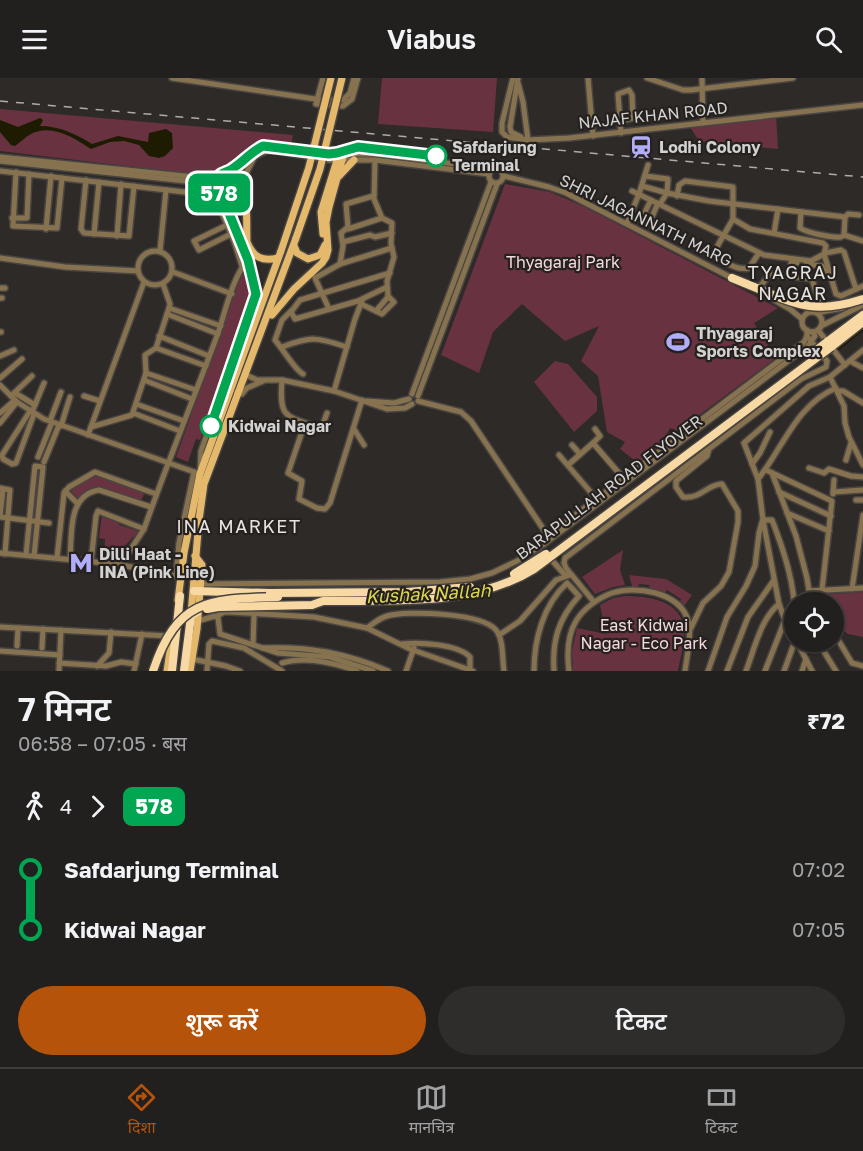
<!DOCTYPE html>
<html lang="hi">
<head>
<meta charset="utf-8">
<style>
  body { margin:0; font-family:"Golos Text","Noto Sans Devanagari",sans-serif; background:#2e2d2b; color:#f1f3f6; height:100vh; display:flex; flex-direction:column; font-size:22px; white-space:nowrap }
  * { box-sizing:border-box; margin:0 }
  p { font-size:20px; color:#a2a3a4 }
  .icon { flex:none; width:33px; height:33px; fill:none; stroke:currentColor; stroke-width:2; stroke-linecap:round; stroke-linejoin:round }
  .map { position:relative; height:593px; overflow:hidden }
  .drawer { display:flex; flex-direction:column; background:#22201e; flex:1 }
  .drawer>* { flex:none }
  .badge { padding:0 12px; border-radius:9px; font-size:21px; line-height:39px }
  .controls { position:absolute; left:784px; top:514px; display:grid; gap:12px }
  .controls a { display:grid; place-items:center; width:60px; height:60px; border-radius:50%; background:#22201e; box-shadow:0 2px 4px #0004,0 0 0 2px #3f3e3c; font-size:30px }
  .map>.badge { position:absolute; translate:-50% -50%; box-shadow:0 0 0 3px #fff }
  .legs { display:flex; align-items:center; gap:9px; height:66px; padding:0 18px; font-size:20px }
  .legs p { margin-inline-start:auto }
  .overview { display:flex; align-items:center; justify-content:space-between; height:102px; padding:0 18px }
  h1 { font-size:33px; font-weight:600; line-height:45px }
  .cta { display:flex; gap:12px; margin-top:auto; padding:12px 18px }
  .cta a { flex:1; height:69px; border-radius:36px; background:#b45309; color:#fff; font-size:24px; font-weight:600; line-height:69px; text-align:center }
  .cta a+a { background:#2e2d2b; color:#f1f3f6 }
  ul { padding:0 18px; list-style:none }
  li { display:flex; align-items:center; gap:21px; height:60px; font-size:22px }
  li i { display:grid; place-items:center; width:9px; height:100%; margin:0 8px; background:currentColor }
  li i::after { content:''; width:15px; height:15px; margin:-8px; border:4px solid; border-radius:50%; background:#22201e }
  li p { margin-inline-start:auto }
  li:first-child i { background:linear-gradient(#0000 50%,currentColor 0) }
  li:last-child i { background:linear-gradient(currentColor 50%,#0000 0) }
  header { display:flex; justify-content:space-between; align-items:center; height:78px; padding:0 18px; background:#22201e; font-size:27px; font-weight:600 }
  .menu { display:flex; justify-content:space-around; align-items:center; height:84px; border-top:2px solid #3f3e3c; background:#22201e; font-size:16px; color:#a2a3a4 }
  .menu a { display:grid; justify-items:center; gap:3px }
  .menu .current { color:#b45309 }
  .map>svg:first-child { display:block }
</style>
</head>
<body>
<header><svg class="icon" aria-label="menu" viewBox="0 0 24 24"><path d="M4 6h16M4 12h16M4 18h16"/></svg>Viabus<svg class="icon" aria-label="search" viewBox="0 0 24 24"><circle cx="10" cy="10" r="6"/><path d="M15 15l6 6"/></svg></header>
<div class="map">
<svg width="863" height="593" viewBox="0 0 863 593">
  <rect width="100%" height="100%" fill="#2e2a28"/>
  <!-- green -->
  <g fill="#693241">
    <path d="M 382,0 L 497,0 L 493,54 L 378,46 Z"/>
    <path d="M 0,31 L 293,57 L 291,67 L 263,64 L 222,93 L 202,97 L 0,73 Z"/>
    <path d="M 776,37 L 778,71 L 699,63 L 689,47 Z"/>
    <path d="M 505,106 L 550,114 L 585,129 L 778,230 L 754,245 L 776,280 L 698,338 L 693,336 L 688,348 L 680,354 L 670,350 L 660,369 L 638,385 L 620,371 L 625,364 L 607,354 L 598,298 L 581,283 L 599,248 L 565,263 L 522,226 L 493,254 L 479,295 L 441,277 Z"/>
    <path d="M 248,193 L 254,216 L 200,362 L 196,361 L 188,384 L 176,379 L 242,195 Z"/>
    <path d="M 555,283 L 568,286 L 597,319 L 597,333 L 574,354 L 534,304 Z"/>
    <path d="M 95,398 L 145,414 L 141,423 L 97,409 L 78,421 L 70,412 Z"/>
    <path d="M 102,437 L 120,444 L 119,447 L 139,453 L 113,480 L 104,480 L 105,461 L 99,460 Z"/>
    <path d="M 623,472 L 620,492 L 625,507 L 613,509 L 595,516 L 582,499 Z"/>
    <path d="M 629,497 L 666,501 L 692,517 L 684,528 L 680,524 L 681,521 L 667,512 L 665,515 L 650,511 L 649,507 L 639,506 L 638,509 L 632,508 Z"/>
    <path d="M 863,514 L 863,559 L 848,556 L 834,544 L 834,525 L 817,525 L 814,517 Z"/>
    <path d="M 625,518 C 645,518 676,521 683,545 C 687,560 680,579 678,593 L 573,593 L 572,573 L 577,550 L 606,556 L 600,527 L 613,520 Z"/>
  </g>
  <!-- water -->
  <path fill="#1d1b00" d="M 40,40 L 43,42 L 40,48 C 59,48 76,56 92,66 L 118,58 L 148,64 L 149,55 L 166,51 L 172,55 L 173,70 L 165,78 L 159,80 L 149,78 L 139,67 L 124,63 L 110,64 L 91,71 C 75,60 51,45 31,56 C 25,59 21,64 15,68 L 11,67 L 0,54 L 0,42 L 18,49 Z"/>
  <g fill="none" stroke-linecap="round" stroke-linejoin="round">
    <!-- stream -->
    <g stroke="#1d1b00" stroke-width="1.5">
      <path d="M 838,272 L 863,252"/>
      <path d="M 557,481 L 564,476"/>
      <path d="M 495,513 C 516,507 532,498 550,485"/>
    </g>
    <!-- minor casing -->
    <g stroke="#494543" stroke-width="8">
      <g id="minor">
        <path d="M 172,0 L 322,22 L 343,22 L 350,15 L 354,0"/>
        <path d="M 323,0 L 316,26 L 343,28 L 352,21 L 358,0"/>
        <path d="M 513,0 L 502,45 L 502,54 L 507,59 L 528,62 L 569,60 L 863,27"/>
        <path d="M 518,0 L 510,49 L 511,54 L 521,59"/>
        <path d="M 588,0 L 593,58"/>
        <path d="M 647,0 L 683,12 L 691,12 L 793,0"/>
        <path d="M 702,0 L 703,45"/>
        <path d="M 518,5 L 523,24 L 528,62"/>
        <path d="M 620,43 L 633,40 L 632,17 L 629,12 L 618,16 L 621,55"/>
        <path d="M 0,79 L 195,99 L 218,99"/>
        <path d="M 0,83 L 195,104 L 216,110"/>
        <circle cx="496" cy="98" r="7"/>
        <path d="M 0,93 L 211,117 L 216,121 L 234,163 L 242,188"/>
        <path d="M 230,93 L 259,70 L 268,68 L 329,76 L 375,76 L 496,91"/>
        <path d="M 16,94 L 13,148 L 57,150 L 62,100"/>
        <path d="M 504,98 L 549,109 L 566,115 L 734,201"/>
        <path d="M 86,102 L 81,151 L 84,155 L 129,158 L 134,108"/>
        <path d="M 242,103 L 255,78 L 266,73 L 277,73 L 329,82 L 375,82 L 489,96"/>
        <path d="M 642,108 L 667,115 L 668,101 L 645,98"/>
        <path d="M 632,113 L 764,177 L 811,183 L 824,176"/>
        <path d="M 677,118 L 679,107 L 685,103 L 733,109 L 733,141 L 718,167 L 715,178 C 726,184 736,193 749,190 L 759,175"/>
        <path d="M 651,122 L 641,142 L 653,148"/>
        <path d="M 660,126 L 667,115 L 709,123 L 845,139 L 848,136 L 859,137"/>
        <path d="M 801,134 L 800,150 C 808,155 832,160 841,159 L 844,157 L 845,139"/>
        <path d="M 12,140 L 27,140 L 29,96"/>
        <path d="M 733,141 L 750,151 L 823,165 L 826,168 L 824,176 L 836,216 L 841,218 L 863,208"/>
        <path d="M 627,145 L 639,116 L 648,87"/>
        <path d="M 229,146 L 194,163 L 199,172 L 231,156"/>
        <path d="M 649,146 L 658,125"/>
        <path d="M 46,151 L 51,98"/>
        <path d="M 348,151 L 382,140"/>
        <path d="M 774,155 L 778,131"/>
        <path d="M 94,156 L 99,104"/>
        <path d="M 844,157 L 863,163"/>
        <path d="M 117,158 L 121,106"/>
        <path d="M 343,164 L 370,157 L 375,159 L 392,155"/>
        <circle cx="155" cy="190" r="17"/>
        <path d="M 160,173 L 166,112"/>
        <path d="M 825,175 L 841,172 L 844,174 L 856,211"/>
        <path d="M 0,180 L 65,189 L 138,193"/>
        <path d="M 340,186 L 343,168 L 341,155 L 348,149 L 346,126 L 373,118"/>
        <path d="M 806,186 L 822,188 L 826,194"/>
        <path d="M 173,194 L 232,216"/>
        <path d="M 790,198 L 791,185 L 797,185"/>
        <path d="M 163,206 L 170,226 L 169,230"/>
        <path d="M 387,209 L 358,223 L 295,241 L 291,234 L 300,222 L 390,195"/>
        <path d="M 0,210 L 5,210"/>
        <path d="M 758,211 L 770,196 L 812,201 L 822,234"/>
        <path d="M 769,219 L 790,231 L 802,241"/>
        <path d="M 0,220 L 2,220"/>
        <path d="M 361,226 L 382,236 L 394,224 L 388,218 L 387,203 L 394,179 L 391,166 L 392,145 L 382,140 L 374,121 L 375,82"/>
        <path d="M 329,231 L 315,200 L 340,186 L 392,170"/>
        <path d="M 291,233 L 282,242 L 275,262 C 283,271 294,291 303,296"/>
        <path d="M 376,233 L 388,219"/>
        <path d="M 820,234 L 843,230"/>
        <circle cx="812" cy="244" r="10"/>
        <path d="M 167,236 L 218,256"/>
        <path d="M 821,248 L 863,227"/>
        <path d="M 818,252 L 845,287"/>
        <path d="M 0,254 L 1,254"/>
        <path d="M 159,258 L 209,278"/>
        <path d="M 282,269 C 312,258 316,259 347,269"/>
        <path d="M 0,278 L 14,272"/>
        <path d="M 850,283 L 863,290"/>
        <path d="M 206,288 L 156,270 L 169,230 L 221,248"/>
        <path d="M 146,295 L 145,277 L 156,270"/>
        <path d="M 244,296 L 257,302 L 282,302 L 334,313 L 387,331 L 405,330 L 412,326"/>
        <path d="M 830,299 L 844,328 L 845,345 L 849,359 L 863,387"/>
        <path d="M 0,300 L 22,281"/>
        <path d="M 144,302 L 192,321"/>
        <path d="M 282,302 C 279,340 285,338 318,349 L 323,346 L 327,335"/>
        <path d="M 0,307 L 17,324 L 44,341 L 200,396 L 201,373 L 256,216"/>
        <path d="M 334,313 L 355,241 L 362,223"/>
        <path d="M 838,313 L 843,313 L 863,325"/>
        <path d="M 237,314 L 242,316 L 247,310 L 263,303"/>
        <path d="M 15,315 L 35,327"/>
        <path d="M 412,316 L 491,104"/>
        <path d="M 11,318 L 32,298"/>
        <path d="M 84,318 L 100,323"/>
        <path d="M 418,318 L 497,106"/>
        <path d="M 366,323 L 394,325 L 409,321"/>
        <path d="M 418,323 L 461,334 L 471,343 L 550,461"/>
        <path d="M 136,326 L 184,343"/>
        <path d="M 30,333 L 2,377 L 3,381 L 12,386 L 16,385 L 34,336"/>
        <path d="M 32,334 L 44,305"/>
        <path d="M 0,335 L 15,322"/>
        <path d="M 133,335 L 180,353"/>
        <path d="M 50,343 L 61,314"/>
        <path d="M 0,345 L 17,324"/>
        <path d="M 305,345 L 288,395 L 302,403 L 299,421 L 317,430 L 325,431 L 330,425 L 362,322"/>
        <path d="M 61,348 L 70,319"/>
        <path d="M 91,349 L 132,337 L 146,295 L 196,312"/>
        <path d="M 354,351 L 364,367"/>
        <path d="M 88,357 L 144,204"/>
        <path d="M 593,365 L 600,358 L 595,351"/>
        <path d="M 572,367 L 580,376"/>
        <path d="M 559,377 L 599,424"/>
        <path d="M 38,379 L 52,344"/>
        <path d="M 846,382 L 851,365"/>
        <path d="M 44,384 L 59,347"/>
        <path d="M 752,386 L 760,375 L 770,354"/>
        <path d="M 568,387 L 593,365 L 624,401"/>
        <path d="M 809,390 L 824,395 L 829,391 L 851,398 L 863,399"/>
        <path d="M 766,392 L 832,423 L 822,512"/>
        <path d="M 772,395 L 796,458 L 807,500 L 811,525"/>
        <path d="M 758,401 C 783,370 796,327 836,310"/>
        <path d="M 0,410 L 10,412 L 5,476"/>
        <path d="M 65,413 L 77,425"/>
        <path d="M 779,414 L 831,438"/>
        <path d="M 833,414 L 863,412"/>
        <path d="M 833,416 L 834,402"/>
        <path d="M 856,422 L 863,422"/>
        <path d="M 787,435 L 829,453"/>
        <path d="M 0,438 L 3,411"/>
        <path d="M 0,439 L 49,445"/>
        <path d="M 763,442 L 772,442 C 784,473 795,506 795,540"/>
        <path d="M 553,458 L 554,453 L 804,264 L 807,258 L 807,252"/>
        <path d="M 0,475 L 116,486 L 176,498 L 182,493"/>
        <path d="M 26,477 L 35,388 L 43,389 L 34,478"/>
        <path d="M 549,479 L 565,497"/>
        <path d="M 57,480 L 64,415 L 69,409 L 95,394 L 156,416"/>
        <path d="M 70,482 C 72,457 67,417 99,412 L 151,429"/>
        <path d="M 91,484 L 96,438 L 98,433 L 144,451"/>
        <path d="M 116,486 L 129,474 L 144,451 C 167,386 193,322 217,258 C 225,236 232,199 248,182"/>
        <path d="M 176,498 L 179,465 L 194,394"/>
        <path d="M 198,506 L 440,504 L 470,501 L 492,495 L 517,483 L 544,466 L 808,268 L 815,258 L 813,254"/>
        <path d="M 852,511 L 863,437"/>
        <path d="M 809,513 L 863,510"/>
        <path d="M 594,524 L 566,490 L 564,485 L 565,480 L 801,301 L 826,289 L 827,283 L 807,258"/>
        <path d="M 217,538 L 224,534 L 229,534 L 314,539 L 367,550 L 410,571 L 473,593"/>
        <path d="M 198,543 L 215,538 L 218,540 L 220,556 L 278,575 L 330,579 L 373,593"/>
        <path d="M 0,549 L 169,558"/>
        <path d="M 367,550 C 373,546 379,540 387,538 C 407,532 482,535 496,552 C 504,562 502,581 504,593"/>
        <path d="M 689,554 L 703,525 L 721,508 L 729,494 L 738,444 L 738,433 L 722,406 C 707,406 702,421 683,419 L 676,409 L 676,403 L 707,378 L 709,371"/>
        <path d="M 834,555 L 852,585 L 863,588"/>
        <path d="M 499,557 L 520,543 L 556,502 L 570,497"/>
        <path d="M 795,560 L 785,542 L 779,526 L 763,442 L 758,401 L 744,365 L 809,308 L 830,299 L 863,272"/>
        <path d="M 797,564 L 812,593"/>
        <path d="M 818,564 L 836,593"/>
        <path d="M 402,566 C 419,564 458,566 470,579 L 470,592"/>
        <path d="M 253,567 L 254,537"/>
        <path d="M 17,568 L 18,550"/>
        <path d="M 42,570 L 43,551"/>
        <path d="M 262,570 C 308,568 346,575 388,593"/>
        <path d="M 0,573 L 60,577"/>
        <path d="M 192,581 L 226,588 L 240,593"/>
        <path d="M 59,585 L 106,588 L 121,584 L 136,586"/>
        <path d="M 282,585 C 305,578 335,585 357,593"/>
        <path d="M 97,588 L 109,575 L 111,554"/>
        <path d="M 59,593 L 61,552"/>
        <path d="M 134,593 L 142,556"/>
        <path d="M 207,593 L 209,566 L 212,563 L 244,570 L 282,593"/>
        <path d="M 406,593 L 414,570"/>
        <path d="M 534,593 C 534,562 543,527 567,505 L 579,518 C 558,541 552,563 554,593"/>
        <path d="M 569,593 C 567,577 567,558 576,543 C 583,531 598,520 612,515 C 636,507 679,514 688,542 C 692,558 687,577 685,593"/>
        <path d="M 708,593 L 727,539 L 746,508 L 755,488 L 759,455 L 762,444"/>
        <path d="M 727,593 L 748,539 L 774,502"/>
        <path d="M 746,593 C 754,572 761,540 779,526"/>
        <path d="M 765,593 L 785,542"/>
        <path d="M 784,593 L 795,563"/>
        <path d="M 802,593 L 806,581"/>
      </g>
    </g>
    <!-- major casing -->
    <g stroke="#494543" stroke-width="10">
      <g id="major">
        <path d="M 339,98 L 354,82"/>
        <path d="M 222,118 L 233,119 L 240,115 L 243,108"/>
        <path d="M 323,156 L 321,134 L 338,79"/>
        <path d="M 294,168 L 297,175 L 308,181 L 320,177 L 325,167"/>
        <path d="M 260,229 L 248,182 L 222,118 L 216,110 C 215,98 223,91 234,94 C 250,104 246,146 247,164 C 253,179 262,184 278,180"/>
        <path d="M 272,237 L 294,211 L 322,185 L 326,179 L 328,172 L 326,144 L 329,129 L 344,75"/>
        <path d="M 178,522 L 184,475 L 200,396 L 281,173"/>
        <path d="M 191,536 L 199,442 L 204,406 L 296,160"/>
        <path d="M 167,593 L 171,566"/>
        <path d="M 190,593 L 197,551 L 202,487 L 195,478"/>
      </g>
    </g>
    <!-- highway casing -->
    <g stroke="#494543" stroke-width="11">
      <g id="highway">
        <path d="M 732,200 L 759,211"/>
        <path d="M 827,264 L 863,237"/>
        <path d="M 831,269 L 863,244"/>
        <path d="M 194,513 L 270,515"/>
        <path d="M 172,593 L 180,518"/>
        <path d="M 184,593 L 191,538 L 197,534"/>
      </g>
    </g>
    <!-- minor -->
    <use href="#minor" stroke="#87724f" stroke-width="5"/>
    <!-- major -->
    <use href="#major" stroke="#e4b96c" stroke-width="7"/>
    <!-- highway -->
    <use href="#highway" stroke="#f8d9a4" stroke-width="8"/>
    <!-- rail -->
    <path stroke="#aeaba9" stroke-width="1.5" stroke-dasharray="8 8" stroke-linecap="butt" d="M 0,23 L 863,99"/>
    <!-- major-bridge casing -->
    <g stroke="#494543" stroke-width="10" stroke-linecap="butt">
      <g id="major-bridge">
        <path d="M 296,160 L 320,91 L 342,0"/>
        <path d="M 281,173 L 309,89 L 331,0"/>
      </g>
    </g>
    <!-- highway-bridge casing -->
    <g stroke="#494543" stroke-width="11" stroke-linecap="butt">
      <g id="highway-bridge">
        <path d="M 759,211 C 799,229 820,235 863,221"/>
        <path d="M 813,275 L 827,264"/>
        <path d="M 514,496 L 546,476"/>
        <path d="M 270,515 L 407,514 L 470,509"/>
        <path d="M 207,531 L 218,529 L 312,527 L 323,523 C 392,522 473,529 534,491 L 831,269"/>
        <path d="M 153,593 C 177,520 210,521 278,519"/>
      </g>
    </g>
    <!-- major-bridge -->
    <use href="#major-bridge" stroke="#e4b96c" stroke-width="7"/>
    <!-- highway-bridge -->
    <use href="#highway-bridge" stroke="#f8d9a4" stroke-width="8"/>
  </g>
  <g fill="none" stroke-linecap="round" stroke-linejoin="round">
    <!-- line-1 casing -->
    <g stroke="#fff" stroke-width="14">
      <path id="line-1" d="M 211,348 L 256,216 L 248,182 L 222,118 C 217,113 214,108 217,101 C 220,94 227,95 232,91 C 243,84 251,74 263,68 L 329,76 L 337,75 L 358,69 L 436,78"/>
    </g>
    <!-- line-1 -->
    <use href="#line-1" stroke="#00a651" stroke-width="9"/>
  </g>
  <!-- icons -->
  <defs>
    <g id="station-bare" transform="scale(1.8)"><path d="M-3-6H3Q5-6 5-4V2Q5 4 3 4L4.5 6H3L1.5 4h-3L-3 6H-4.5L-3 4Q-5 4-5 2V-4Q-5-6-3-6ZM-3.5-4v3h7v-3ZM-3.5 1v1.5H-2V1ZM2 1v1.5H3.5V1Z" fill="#b2adf9" stroke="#24211f" stroke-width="2.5" paint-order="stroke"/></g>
    <g id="stadium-bare" transform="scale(1.8)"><path d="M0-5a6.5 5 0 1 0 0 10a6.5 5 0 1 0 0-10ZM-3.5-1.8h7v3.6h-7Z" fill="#b2adf9" stroke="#24211f" stroke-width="2.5" paint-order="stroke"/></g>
    <g id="metro-bare" transform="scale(1.8)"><path d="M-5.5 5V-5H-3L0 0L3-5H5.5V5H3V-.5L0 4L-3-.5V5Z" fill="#b2adf9" stroke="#24211f" stroke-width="2.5" paint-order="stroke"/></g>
  </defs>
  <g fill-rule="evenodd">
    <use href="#station-bare" x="641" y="69"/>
    <use href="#stadium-bare" x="678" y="264"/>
    <use href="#metro-bare" x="81" y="485"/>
  </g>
  <!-- markers -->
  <g fill="#fff" stroke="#00a651" stroke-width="3">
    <circle cx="436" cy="78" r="10"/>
    <circle cx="211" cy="348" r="10"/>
  </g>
  <g text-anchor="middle" stroke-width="4.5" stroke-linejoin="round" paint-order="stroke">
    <!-- street labels -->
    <g font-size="16" fill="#d4d2d0" stroke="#24211f">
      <text transform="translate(653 37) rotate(-6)" y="6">NAJAF KHAN ROAD</text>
      <text transform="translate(646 142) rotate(26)" y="6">SHRI JAGANNATH MARG</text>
      <text transform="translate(609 409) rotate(-37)" y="6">BARAPULLAH ROAD FLYOVER</text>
    </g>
    <!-- stop labels -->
    <g font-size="16" font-weight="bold" fill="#d4d2d0" stroke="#24211f" text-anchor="start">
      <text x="452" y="75">Safdarjung<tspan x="452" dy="18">Terminal</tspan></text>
      <text x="228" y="354">Kidwai Nagar</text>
    </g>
    <!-- poi labels -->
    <g font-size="16" font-weight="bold" fill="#d4d2d0" stroke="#24211f" text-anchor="start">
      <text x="659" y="75">Lodhi Colony</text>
      <text x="696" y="261">Thyagaraj<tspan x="696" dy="18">Sports Complex</tspan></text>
      <text x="99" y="482">Dilli Haat -<tspan x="99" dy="18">INA (Pink Line)</tspan></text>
    </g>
    <!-- park labels -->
    <g font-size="16" fill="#f5d9df" stroke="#24211f">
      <text x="563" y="190">Thyagaraj Park</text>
      <text x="644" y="553">East Kidwai<tspan x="644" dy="18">Nagar - Eco Park</tspan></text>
    </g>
    <!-- neighbourhood labels -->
    <g font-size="18" letter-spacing="1.5" fill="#e7e3e0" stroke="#24211f">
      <text x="793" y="201">TYAGRAJ<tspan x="793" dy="21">NAGAR</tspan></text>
      <text x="239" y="455">INA MARKET</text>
    </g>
    <!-- water labels -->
    <g font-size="18" font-style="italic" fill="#dfd74b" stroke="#24211f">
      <text transform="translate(428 516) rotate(-3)" y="6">Kushak Nallah</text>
    </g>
  </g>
</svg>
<div class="controls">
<a><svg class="icon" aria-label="locate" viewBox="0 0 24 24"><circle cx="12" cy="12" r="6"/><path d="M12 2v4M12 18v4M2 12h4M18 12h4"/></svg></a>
</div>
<b class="badge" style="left:219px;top:115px;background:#00a651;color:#fff">578</b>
</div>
<section class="drawer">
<div class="overview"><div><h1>7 मिनट</h1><p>06:58 – 07:05 · बस</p></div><b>₹72</b></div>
<div class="legs"><svg class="icon" aria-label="walk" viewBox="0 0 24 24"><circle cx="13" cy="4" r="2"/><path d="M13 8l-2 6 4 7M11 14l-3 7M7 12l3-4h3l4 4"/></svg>4<svg class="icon" aria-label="forward" viewBox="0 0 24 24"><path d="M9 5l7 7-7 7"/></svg><b class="badge" style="background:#00a651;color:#fff">578</b></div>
<ul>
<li><i style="color:#00a651"></i><b>Safdarjung Terminal</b><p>07:02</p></li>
<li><i style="color:#00a651"></i><b>Kidwai Nagar</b><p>07:05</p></li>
</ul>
<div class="cta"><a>शुरू करें</a><a>टिकट</a></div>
</section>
<nav class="menu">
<a class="current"><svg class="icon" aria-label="directions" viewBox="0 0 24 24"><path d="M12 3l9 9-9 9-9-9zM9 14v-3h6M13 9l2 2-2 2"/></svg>दिशा</a>
<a><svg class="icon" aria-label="map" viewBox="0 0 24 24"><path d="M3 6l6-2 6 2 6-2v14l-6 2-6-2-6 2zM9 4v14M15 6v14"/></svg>मानचित्र</a>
<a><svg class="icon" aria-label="tickets" viewBox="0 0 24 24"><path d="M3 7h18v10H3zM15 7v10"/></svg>टिकट</a>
</nav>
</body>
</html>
